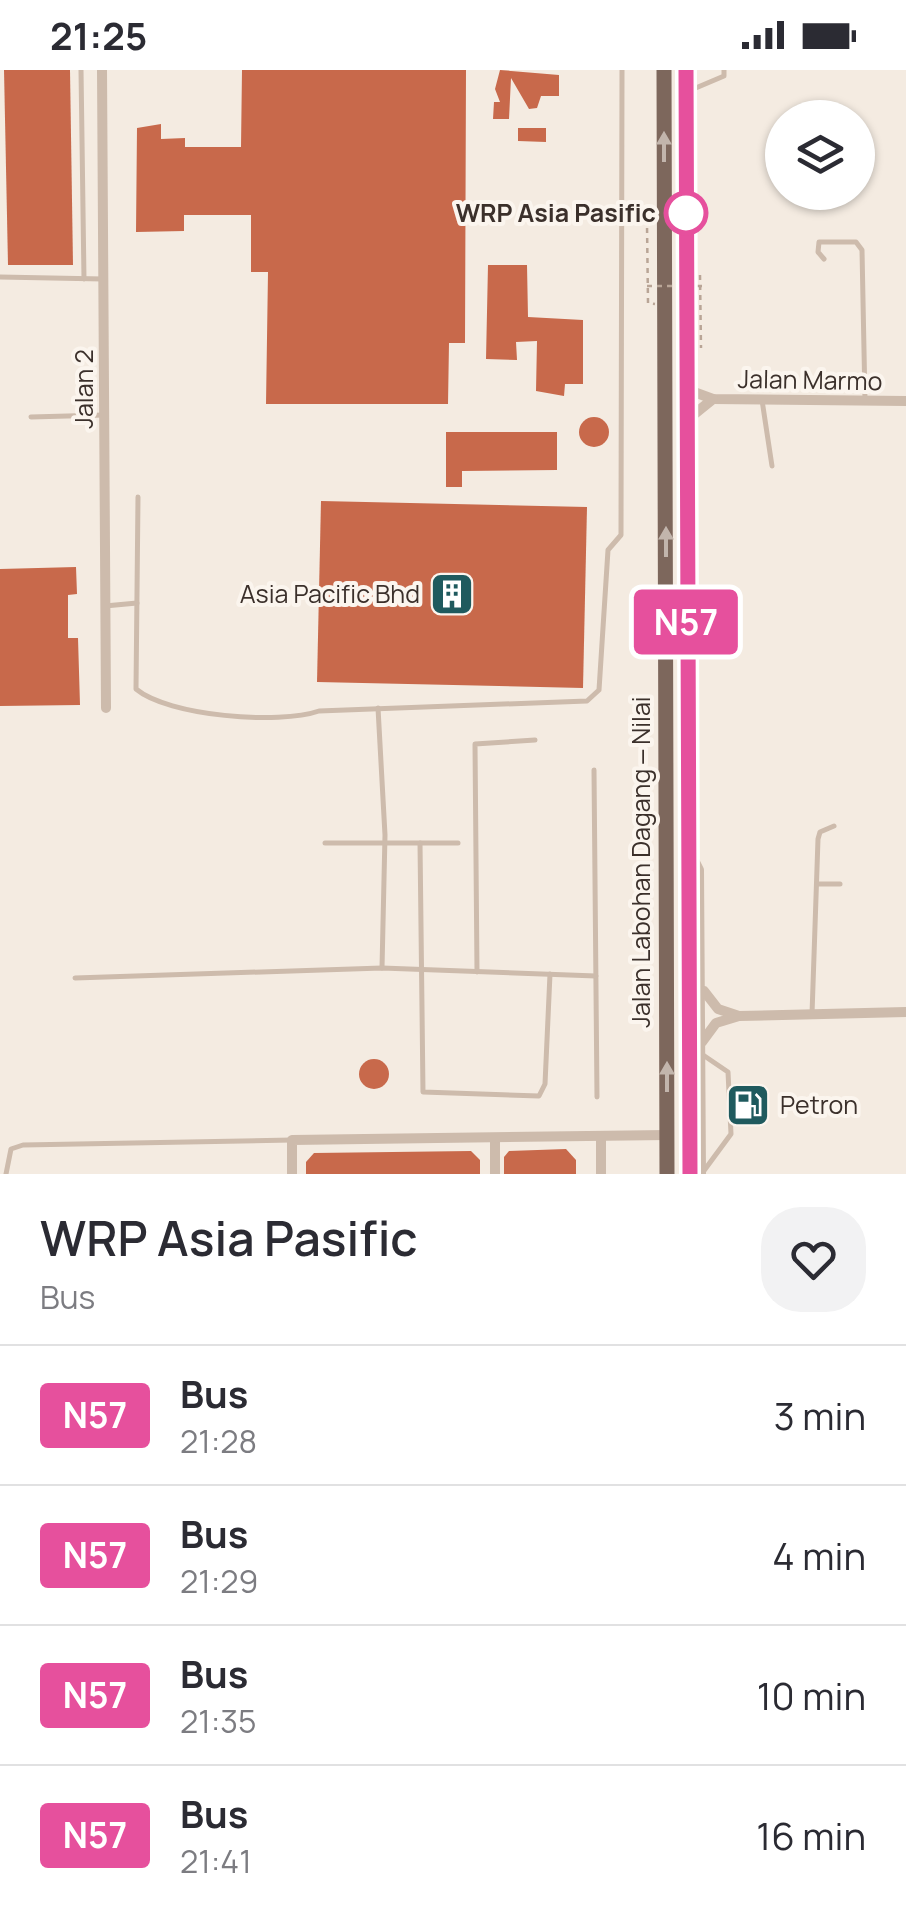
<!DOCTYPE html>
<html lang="en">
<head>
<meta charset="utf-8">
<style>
  body { margin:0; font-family:Manrope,sans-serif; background:#f2f2f3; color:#2b2b33; height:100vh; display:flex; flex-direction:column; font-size:38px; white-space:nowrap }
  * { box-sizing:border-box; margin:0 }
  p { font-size:32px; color:#7c7c81 }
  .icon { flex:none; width:55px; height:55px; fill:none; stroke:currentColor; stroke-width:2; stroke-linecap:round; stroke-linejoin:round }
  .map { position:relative; height:1104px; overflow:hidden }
  .drawer { display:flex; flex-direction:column; background:#fff; flex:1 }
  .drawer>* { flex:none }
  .badge { padding:0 20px; border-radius:8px; font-size:35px; line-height:65px }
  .fabs { position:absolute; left:765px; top:30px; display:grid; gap:20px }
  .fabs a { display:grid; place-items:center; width:110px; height:110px; border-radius:50%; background:#fff; box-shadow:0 2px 8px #0004; font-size:50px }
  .map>.badge { position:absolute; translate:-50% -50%; box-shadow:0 0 0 5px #fff }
  .round { display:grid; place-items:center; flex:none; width:105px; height:105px; border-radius:40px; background:#f2f2f3 }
  .headline { display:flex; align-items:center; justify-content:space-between; height:170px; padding:0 40px }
  h1 { font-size:48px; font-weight:600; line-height:75px }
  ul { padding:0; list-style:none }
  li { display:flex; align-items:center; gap:30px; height:140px; padding:0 40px; border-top:2px solid #e1e1e2 }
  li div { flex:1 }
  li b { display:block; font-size:38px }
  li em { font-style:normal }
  li .badge { min-width:110px; font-weight:700; text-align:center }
  .status { display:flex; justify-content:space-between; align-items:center; height:70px; padding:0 50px; background:#fff; direction:ltr }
  .status svg { height:28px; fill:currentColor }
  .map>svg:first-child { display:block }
</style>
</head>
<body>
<div class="status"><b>21:25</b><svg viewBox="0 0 49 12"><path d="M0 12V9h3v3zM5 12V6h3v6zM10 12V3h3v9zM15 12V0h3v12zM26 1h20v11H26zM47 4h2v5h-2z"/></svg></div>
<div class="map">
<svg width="906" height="1104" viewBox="0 0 906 1104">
  <rect width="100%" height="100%" fill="#f4ebe1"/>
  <!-- building -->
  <g fill="#c8694b">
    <path d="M 4,0 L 70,0 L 73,195 L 8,195 Z"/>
    <path d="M 242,0 L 466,0 L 465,273 L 449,273 L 448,334 L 266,334 L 268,202 L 251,202 L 251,145 L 184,145 L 184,161 L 136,162 L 137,58 L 161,54 L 161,69 L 185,68 L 185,77 L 241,77 Z"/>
    <path d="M 500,0 L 559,5 L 559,26 L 541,26 L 537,38 L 529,39 L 511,8 L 509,49 L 493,49 L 494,32 L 500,32 L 495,19 Z"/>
    <path d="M 518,58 L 546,58 L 546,72 L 518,71 Z"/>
    <path d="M 488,195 L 527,195 L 528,247 L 583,250 L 583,314 L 565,314 L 564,326 L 536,321 L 537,271 L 516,272 L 517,290 L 486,289 Z"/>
    <circle cx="594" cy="362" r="15"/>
    <path d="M 446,362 L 557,362 L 557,400 L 462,401 L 462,417 L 446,417 Z"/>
    <path d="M 321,431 L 587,437 L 583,618 L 317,612 Z"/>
    <path d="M 76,497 L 77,524 L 68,525 L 68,568 L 78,568 L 80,635 L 0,636 L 0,499 Z"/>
    <circle cx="374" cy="1004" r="15"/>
    <path d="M 566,1079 L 576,1090 L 576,1104 L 504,1104 L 504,1087 L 509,1081 Z"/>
    <path d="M 471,1081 L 480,1090 L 480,1104 L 306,1104 L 306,1092 L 314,1083 Z"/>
  </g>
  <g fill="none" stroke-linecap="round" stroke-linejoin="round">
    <!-- path -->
    <g stroke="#b9a596" stroke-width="2.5" stroke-dasharray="5 5" stroke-linecap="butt">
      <path d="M 653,154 L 647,154 L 648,233 L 655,234"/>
      <path d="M 700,205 L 701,278"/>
    </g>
    <!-- service -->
    <g stroke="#cdbbac" stroke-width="5">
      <path d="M 81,0 L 84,209"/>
      <path d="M 691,20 L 724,6 L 724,0"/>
      <path d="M 824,189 L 818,182 L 819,172 L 856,172 L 862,180 L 865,330"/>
      <path d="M 0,207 L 103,209"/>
      <path d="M 762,330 L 772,396"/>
      <path d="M 31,347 L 104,345"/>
      <path d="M 138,427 L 136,619 C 168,646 279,655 319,641 L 587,631 L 599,620 L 608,480 L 621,465 L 622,0"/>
      <path d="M 105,536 L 137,533"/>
      <path d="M 378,638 L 385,765 L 382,898"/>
      <path d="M 594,700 L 597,1027"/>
      <path d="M 325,773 L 458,773"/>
      <path d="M 420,773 L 423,1022 L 539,1026 L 545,1014 L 550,904"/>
      <path d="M 817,814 L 840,814"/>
      <path d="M 477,902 L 475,674 L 535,670"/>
      <path d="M 75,908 L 382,898 L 596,906"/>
      <path d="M 812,944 L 818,769 L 820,762 L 834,756"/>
      <path d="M 703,1102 L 731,1064 L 728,1002 L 703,985"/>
      <path d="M 6,1104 L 11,1079 L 23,1075 L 292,1070"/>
    </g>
    <!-- minor -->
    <g stroke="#cdbbac" stroke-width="10">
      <path d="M 102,0 L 106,638"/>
      <path d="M 687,314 L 694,322 L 713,329 L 906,331"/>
      <path d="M 687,350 L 713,329"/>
      <path d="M 691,784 L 699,800 L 701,1104"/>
      <path d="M 739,946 L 906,942"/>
      <path d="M 702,972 L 716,953 L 739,946 L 718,939 L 704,921"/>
      <path d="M 601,1069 L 601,1104"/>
      <path d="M 495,1070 L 495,1104"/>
      <path d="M 292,1104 L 292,1070 L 667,1065"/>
    </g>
    <!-- primary -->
    <g stroke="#7d675c" stroke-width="15">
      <path d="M 664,0 L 667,1104"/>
      <path d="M 686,0 L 690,1104"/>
    </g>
    <!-- path-bridge -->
    <path stroke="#b9a596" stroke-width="2.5" stroke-dasharray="5 5" stroke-linecap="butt" d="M 647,216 L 703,216"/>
  </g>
  <!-- one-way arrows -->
  <defs><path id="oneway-solid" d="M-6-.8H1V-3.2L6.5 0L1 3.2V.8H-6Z" transform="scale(2.5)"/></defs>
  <g fill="#c2b5ac">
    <use href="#oneway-solid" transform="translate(664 77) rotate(-90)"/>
    <use href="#oneway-solid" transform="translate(666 472) rotate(-90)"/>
    <use href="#oneway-solid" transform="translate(667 1007) rotate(-90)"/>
  </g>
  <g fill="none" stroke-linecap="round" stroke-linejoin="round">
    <!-- line casing -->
    <g stroke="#fff" stroke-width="22">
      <path id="line" d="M 686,0 L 690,1104"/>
    </g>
    <!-- line -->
    <use href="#line" stroke="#e6509d" stroke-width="15"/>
  </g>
  <!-- icons -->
  <defs>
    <g id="building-square" transform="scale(2.25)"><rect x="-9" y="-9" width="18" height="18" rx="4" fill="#1f5a5e" stroke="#fbf5ee"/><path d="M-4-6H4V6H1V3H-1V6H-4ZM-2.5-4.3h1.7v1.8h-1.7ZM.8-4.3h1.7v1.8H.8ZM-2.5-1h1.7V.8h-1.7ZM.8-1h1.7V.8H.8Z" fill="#fff"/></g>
    <g id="fuel-square" transform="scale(2.25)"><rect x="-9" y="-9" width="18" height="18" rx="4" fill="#1f5a5e" stroke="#fbf5ee"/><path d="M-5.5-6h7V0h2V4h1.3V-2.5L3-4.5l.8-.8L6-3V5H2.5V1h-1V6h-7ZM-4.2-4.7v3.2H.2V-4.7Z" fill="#fff"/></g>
  </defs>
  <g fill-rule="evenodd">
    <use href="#building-square" x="452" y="524"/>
    <use href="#fuel-square" x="748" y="1035"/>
  </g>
  <!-- markers -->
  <circle fill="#fff" stroke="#e6509d" stroke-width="5" cx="686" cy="143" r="20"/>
  <g text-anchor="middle" stroke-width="8" stroke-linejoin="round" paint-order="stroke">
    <!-- stop labels -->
    <g font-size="25" font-weight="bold" fill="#3b302b" stroke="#fbf5ee" text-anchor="end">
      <text x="656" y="152">WRP Asia Pasific</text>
    </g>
    <!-- street labels -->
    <g font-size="25" fill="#3b302b" stroke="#fbf5ee">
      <text transform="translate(810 310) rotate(1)" y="9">Jalan Marmo</text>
      <text transform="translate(84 319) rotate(-90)" y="9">Jalan 2</text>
      <text transform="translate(641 792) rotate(-90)" y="9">Jalan Labohan Dagang ‒ Nilai</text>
    </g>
    <!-- poi labels -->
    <g font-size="25" fill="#3b302b" stroke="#fbf5ee" text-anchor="end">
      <text x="420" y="533">Asia Pacific Bhd</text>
      <text x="780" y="1044" text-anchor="start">Petron</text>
    </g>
  </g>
</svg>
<div class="fabs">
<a><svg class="icon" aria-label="layers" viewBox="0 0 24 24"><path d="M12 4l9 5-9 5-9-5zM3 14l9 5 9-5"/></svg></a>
</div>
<b class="badge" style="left:686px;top:552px;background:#e6509d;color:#fff">N57</b>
</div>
<section class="drawer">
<div class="headline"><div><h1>WRP Asia Pasific</h1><p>Bus</p></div><a class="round"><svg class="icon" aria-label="heart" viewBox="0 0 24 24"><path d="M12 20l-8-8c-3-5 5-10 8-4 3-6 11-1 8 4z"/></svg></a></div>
<ul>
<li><span class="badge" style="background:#e6509d;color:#fff">N57</span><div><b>Bus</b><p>21:28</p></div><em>3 min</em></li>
<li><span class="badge" style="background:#e6509d;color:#fff">N57</span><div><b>Bus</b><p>21:29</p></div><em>4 min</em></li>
<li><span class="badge" style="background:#e6509d;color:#fff">N57</span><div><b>Bus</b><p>21:35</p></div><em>10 min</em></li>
<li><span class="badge" style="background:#e6509d;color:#fff">N57</span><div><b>Bus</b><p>21:41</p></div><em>16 min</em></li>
</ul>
</section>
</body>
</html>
